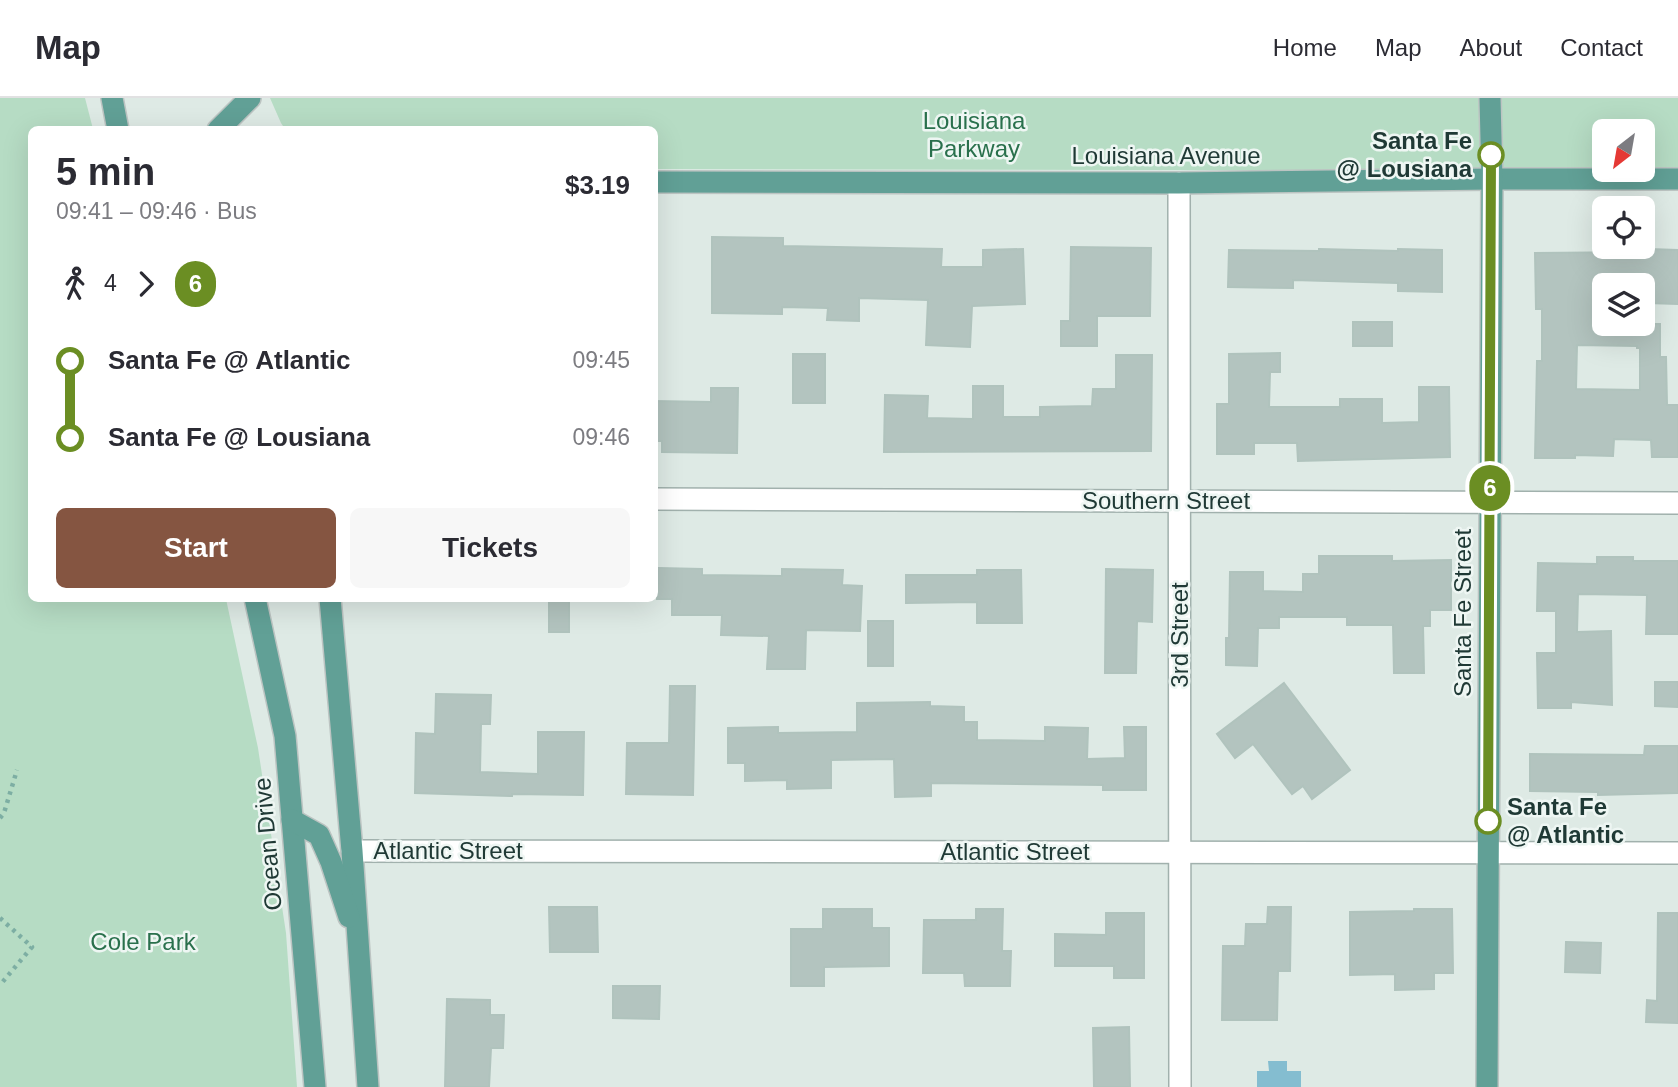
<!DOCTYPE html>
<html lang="en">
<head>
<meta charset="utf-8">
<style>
  body { margin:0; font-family:Helvetica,sans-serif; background:#f7f7f7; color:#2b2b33; height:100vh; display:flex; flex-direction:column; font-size:26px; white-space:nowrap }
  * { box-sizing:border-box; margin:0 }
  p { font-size:23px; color:#7c7c81 }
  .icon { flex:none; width:38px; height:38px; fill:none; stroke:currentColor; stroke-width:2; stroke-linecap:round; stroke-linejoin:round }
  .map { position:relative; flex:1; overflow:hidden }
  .drawer { position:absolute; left:28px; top:28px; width:630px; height:476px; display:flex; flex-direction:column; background:#fff; border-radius:10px; box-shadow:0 7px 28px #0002 }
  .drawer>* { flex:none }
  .badge { padding:0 14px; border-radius:23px; font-size:24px; line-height:46px }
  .needle { width:46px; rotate:211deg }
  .buttons { position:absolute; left:1592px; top:21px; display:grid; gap:14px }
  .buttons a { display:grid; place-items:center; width:63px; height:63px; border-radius:10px; background:#fff; box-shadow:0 7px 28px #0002; font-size:35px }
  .map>.badge { position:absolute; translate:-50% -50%; box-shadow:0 0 0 4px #fff }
  .legs { display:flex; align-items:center; gap:10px; height:77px; padding:0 28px; font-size:23px }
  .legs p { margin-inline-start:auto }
  .overview { display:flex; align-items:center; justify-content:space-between; height:119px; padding:0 28px }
  h1 { font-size:38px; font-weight:700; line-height:52px }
  .button { display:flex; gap:14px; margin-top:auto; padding:14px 28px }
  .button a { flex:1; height:80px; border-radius:10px; background:#855541; color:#fff; font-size:28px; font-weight:700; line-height:80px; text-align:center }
  .button a+a { background:#f7f7f7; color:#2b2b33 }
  ul { padding:0 28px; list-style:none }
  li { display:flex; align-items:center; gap:24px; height:77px; font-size:26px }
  li i { display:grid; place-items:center; width:10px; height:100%; margin:0 9px; background:currentColor }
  li i::after { content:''; width:18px; height:18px; margin:-9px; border:5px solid; border-radius:50%; background:#fff }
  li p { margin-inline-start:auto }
  li:first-child i { background:linear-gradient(#0000 50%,currentColor 0) }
  li:last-child i { background:linear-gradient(currentColor 50%,#0000 0) }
  header { display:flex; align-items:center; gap:42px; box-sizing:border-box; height:98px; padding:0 35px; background:#fff; border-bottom:2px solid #e1e1e2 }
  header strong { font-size:33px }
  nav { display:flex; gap:38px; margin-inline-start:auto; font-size:24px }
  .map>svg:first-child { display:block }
</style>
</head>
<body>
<header>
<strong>Map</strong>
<nav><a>Home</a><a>Map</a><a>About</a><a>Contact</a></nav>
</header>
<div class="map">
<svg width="1678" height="989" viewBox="0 0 1678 989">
  <rect width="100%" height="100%" fill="#deeae5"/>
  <!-- green -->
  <g fill="#b6dcc4" fill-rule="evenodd">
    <path d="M 0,0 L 85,0 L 93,31 L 32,32 L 32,500 L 226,501 L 258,650 L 286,835 L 297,989 L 0,989 Z"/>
    <path d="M 270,0 L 1678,0 L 1678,73 L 655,71 L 654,32 L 285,31 L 281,25 ZM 1605,33 L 1643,33 L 1643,72 L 1605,72 Z"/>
  </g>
  <!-- water -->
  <path fill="#84bdd0" d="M 1268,963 L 1287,963 L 1287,973 L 1301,973 L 1301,989 L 1257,989 L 1257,973 L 1269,973 Z"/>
  <!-- building -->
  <g fill="#b3c4bf" stroke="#b0c3bd" stroke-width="2" fill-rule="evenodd">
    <path d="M 712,139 L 783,140 L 783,148 L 942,151 L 941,169 L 983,169 L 983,152 L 1023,151 L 1025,206 L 972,208 L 970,249 L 926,247 L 928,202 L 859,200 L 859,223 L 827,222 L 828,210 L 782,209 L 782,216 L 712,215 Z"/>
    <path d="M 1071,149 L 1151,150 L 1150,218 L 1097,218 L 1097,248 L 1061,248 L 1061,223 L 1070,223 Z"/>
    <path d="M 1319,151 L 1398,153 L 1398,151 L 1442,152 L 1442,194 L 1398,193 L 1398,185 L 1293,182 L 1293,190 L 1228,189 L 1229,152 L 1319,153 Z"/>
    <path d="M 1649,151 L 1678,152 L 1678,206 L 1648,205 L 1649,187 L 1605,187 L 1605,226 L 1660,226 L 1660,259 L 1666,259 L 1667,307 L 1678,307 L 1678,359 L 1652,359 L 1651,342 L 1614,341 L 1613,358 L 1575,357 L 1575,360 L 1535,360 L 1537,263 L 1542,263 L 1542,211 L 1536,211 L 1535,155 L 1649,154 ZM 1577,247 L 1637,248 L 1637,250 L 1640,250 L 1640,292 L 1576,291 Z"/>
    <rect x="1353" y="224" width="39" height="24"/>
    <path d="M 1280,255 L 1280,274 L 1270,274 L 1269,309 L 1340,309 L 1340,301 L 1382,301 L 1382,325 L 1419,324 L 1419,289 L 1449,289 L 1450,359 L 1298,363 L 1297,345 L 1254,345 L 1254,356 L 1217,356 L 1217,306 L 1229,306 L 1229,256 Z"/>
    <rect x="793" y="256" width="32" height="49"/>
    <path d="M 1116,257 L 1152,257 L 1151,353 L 884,354 L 885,297 L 928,298 L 927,320 L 973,321 L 973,288 L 1003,288 L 1003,319 L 1040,319 L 1040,309 L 1092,308 L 1093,291 L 1116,291 Z"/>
    <path d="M 711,290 L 738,290 L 737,355 L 662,354 L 662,343 L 654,343 L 654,303 L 711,304 Z"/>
    <path d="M 1319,458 L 1392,458 L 1392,463 L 1451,462 L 1451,512 L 1430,512 L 1430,528 L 1423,528 L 1424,575 L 1394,575 L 1393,527 L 1347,527 L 1347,519 L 1279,519 L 1279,530 L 1258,530 L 1257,568 L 1226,567 L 1226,540 L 1229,540 L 1230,474 L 1263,474 L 1263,493 L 1303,494 L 1303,476 L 1319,476 Z"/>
    <path d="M 1597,459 L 1633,459 L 1633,463 L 1678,463 L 1678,536 L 1646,536 L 1647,497 L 1578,496 L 1577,534 L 1611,533 L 1612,607 L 1571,604 L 1571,610 L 1538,610 L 1537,555 L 1556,555 L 1556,513 L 1537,513 L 1538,465 L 1597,466 Z"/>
    <path d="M 658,470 L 702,471 L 702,477 L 782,478 L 782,471 L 843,472 L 842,487 L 862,488 L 860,533 L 806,532 L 805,571 L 767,571 L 769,538 L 721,537 L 722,517 L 672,517 L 672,501 L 657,501 Z"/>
    <path d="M 1106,471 L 1153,472 L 1152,524 L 1137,523 L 1136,575 L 1105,575 Z"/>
    <path d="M 977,472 L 1021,472 L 1022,525 L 977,525 L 977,504 L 906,505 L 906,477 L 977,477 Z"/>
    <rect x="549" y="500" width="20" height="34"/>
    <rect x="868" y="523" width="25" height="45"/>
    <path d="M 1655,584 L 1678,584 L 1678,609 L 1655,608 Z"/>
    <path d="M 1284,585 L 1350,672 L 1312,701 L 1303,688 L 1292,696 L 1253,646 L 1235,660 L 1217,636 Z"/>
    <path d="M 670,588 L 695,588 L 693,697 L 626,696 L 627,645 L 669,645 Z"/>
    <path d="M 436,596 L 491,597 L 490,626 L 481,626 L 480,674 L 538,676 L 538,634 L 584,634 L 583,697 L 512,696 L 512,698 L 415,695 L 416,635 L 435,636 Z"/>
    <path d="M 930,604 L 930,608 L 964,609 L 964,624 L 977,624 L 977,642 L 1045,643 L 1045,629 L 1088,630 L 1087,661 L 1125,660 L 1124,629 L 1146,629 L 1146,692 L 1103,692 L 1103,687 L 931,685 L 931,698 L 895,699 L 894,661 L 831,662 L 831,690 L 787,691 L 787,682 L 745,683 L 745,665 L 728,665 L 728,630 L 778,629 L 778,635 L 857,634 L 857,605 Z"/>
    <path d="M 1645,648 L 1678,648 L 1678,695 L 1598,697 L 1598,694 L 1530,693 L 1530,656 L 1644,657 Z"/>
    <path d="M 549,809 L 597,809 L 598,854 L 550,854 Z"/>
    <path d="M 1268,809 L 1291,809 L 1290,873 L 1278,873 L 1277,922 L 1222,922 L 1223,848 L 1245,848 L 1246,826 L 1267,826 Z"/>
    <path d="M 823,811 L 872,811 L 872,830 L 889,830 L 889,868 L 824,869 L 824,888 L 791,888 L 791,831 L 823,831 Z"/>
    <path d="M 976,811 L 1003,811 L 1002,853 L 1011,853 L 1010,888 L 965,888 L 964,875 L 923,875 L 924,822 L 976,822 Z"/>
    <path d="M 1414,811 L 1452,811 L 1453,875 L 1434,875 L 1434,891 L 1395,892 L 1395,876 L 1350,877 L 1350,814 L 1414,813 Z"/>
    <path d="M 1106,815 L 1144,815 L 1144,880 L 1114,880 L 1114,868 L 1055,868 L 1055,836 L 1106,837 Z"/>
    <path d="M 1658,815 L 1678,815 L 1678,925 L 1646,924 L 1647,902 L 1657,903 Z"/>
    <path d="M 1566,844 L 1601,845 L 1600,875 L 1565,874 Z"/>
    <path d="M 613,888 L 660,888 L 659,921 L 613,920 Z"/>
    <path d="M 447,901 L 490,902 L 490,917 L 504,917 L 503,950 L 491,950 L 489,989 L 445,989 Z"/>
    <path d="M 1129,929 L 1130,989 L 1094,989 L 1093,930 Z"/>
  </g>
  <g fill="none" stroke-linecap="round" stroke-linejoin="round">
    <!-- minor casing -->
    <g stroke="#a1b1ad" stroke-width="24">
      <g id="minor">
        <path d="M 1179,85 L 1180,989"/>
        <path d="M 654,401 L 1678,405"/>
        <path d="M 352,753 L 1678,755"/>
      </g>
    </g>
    <!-- major casing -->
    <g stroke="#bcc4c2" stroke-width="24">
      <g id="major">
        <path d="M 112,0 L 118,32"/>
        <path d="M 218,32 L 250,0"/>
        <path d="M 654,84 L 1179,85 L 1492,81 L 1678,81"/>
        <path d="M 255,500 L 285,638 L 315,989"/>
        <path d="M 330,500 L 352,753 L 368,989"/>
        <path d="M 292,722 L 319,737 L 331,764 L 349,819"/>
        <path d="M 1487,989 L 1492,81 L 1490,0"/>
      </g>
    </g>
    <!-- path -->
    <g stroke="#7daea3" stroke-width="4.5" stroke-dasharray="3.5 5" stroke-linecap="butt">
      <path d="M 0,720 L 4,715 L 17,672"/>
      <path d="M 0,820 L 32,849 L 0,887"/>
    </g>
    <!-- minor -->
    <use href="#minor" stroke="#fff" stroke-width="21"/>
    <!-- major -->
    <use href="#major" stroke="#61a096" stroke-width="21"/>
  </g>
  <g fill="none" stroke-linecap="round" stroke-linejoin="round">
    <!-- line-1 casing -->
    <g stroke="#fff" stroke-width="16">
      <path id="line-1" d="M 1488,723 L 1491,57"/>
    </g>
    <!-- line-1 -->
    <use href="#line-1" stroke="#6b8e23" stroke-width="10"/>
  </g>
  <!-- markers -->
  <g fill="#fff" stroke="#6b8e23" stroke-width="3.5">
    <circle cx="1491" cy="57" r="12"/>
    <circle cx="1488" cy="723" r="12"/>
  </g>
  <g text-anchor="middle" stroke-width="5" stroke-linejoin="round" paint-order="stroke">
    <!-- park labels -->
    <g font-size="24" fill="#29704c" stroke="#eef6f3">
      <text x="974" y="31">Louisiana<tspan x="974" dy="28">Parkway</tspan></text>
      <text x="143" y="852">Cole Park</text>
    </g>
    <!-- stop labels -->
    <g font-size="24" font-weight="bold" fill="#1f3935" stroke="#eef6f3" text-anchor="end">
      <text x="1472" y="51">Santa Fe<tspan x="1472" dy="28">@ Lousiana</tspan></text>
      <text x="1507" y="717" text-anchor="start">Santa Fe<tspan x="1507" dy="28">@ Atlantic</tspan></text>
    </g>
    <!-- street labels -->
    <g font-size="24" fill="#1f3935" stroke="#eef6f3">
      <text x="1166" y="66">Louisiana Avenue</text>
      <text x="1166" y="411">Southern Street</text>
      <text transform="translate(1463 515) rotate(-90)" y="8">Santa Fe Street</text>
      <text transform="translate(1180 537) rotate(-90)" y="8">3rd Street</text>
      <text transform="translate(268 746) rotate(-95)" y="8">Ocean Drive</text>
      <text x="448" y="761">Atlantic Street</text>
      <text x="1015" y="762">Atlantic Street</text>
    </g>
  </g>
</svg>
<div class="buttons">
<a><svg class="needle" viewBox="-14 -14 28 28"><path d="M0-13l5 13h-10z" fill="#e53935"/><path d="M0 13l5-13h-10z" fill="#7c7c81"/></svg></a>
<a><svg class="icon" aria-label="locate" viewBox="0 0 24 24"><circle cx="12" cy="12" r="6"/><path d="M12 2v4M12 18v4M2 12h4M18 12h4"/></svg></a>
<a><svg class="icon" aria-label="layers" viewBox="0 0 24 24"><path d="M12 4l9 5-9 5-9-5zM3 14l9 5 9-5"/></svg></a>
</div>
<b class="badge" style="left:1490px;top:390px;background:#6b8e23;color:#fff">6</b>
<section class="drawer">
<div class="overview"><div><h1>5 min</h1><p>09:41 – 09:46 · Bus</p></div><b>$3.19</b></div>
<div class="legs"><svg class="icon" aria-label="walk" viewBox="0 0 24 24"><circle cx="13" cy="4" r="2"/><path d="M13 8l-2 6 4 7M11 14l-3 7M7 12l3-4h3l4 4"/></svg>4<svg class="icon" aria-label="forward" viewBox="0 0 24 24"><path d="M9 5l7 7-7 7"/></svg><b class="badge" style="background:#6b8e23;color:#fff">6</b></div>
<ul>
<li><i style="color:#6b8e23"></i><b>Santa Fe @ Atlantic</b><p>09:45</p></li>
<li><i style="color:#6b8e23"></i><b>Santa Fe @ Lousiana</b><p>09:46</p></li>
</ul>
<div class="button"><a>Start</a><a>Tickets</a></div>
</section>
</div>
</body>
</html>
